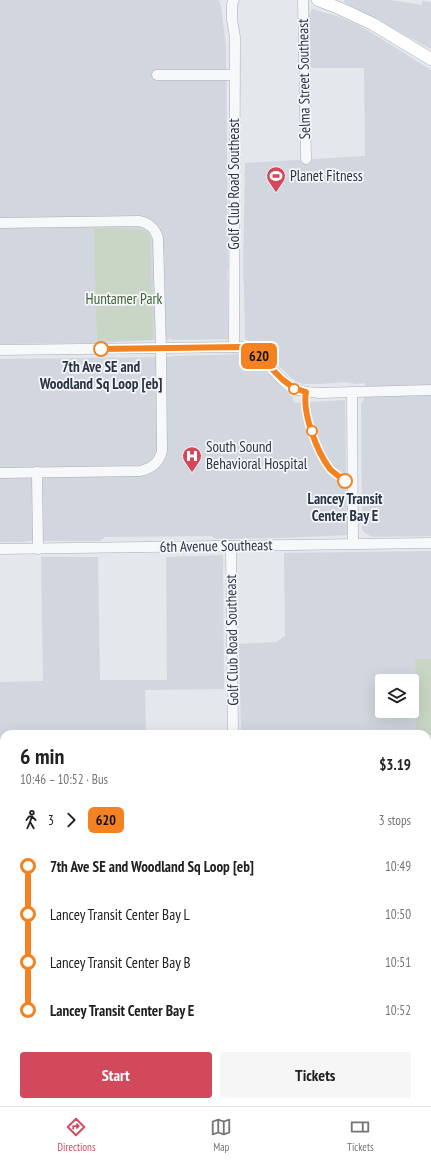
<!DOCTYPE html>
<html lang="en">
<head>
<meta charset="utf-8">
<style>
  body { margin:0; font-family:"PT Sans Narrow",sans-serif; background:#f6f6f6; color:#202124; height:100vh; display:flex; flex-direction:column; font-size:15px; white-space:nowrap }
  * { box-sizing:border-box; margin:0 }
  p { font-size:13px; color:#757577 }
  .icon { flex:none; width:22px; height:22px; fill:none; stroke:currentColor; stroke-width:2; stroke-linecap:round; stroke-linejoin:round }
  .map { position:relative; flex:1; overflow:hidden }
  .sheet { position:absolute; left:0px; top:730px; width:431px; height:376px; display:flex; flex-direction:column; background:#fff; border-radius:12px 12px 0 0; box-shadow:0 4px 16px #0002 }
  .sheet>* { flex:none }
  .badge { padding:0 8px; border-radius:6px; font-size:14px; line-height:26px }
  .fabs { position:absolute; left:375px; top:674px; display:grid; gap:8px }
  .fabs a { display:grid; place-items:center; width:44px; height:44px; border-radius:4px; background:#fff; box-shadow:0 4px 16px #0002; font-size:20px }
  .map>.badge { position:absolute; translate:-50% -50%; box-shadow:0 0 0 2px #fff }
  .legs { display:flex; align-items:center; gap:6px; height:44px; padding:0 20px; font-size:13px }
  .legs p { margin-inline-start:auto }
  .head { display:flex; align-items:center; justify-content:space-between; height:68px; padding:0 20px }
  h1 { font-size:22px; font-weight:700; line-height:30px }
  .button { display:flex; gap:8px; margin-top:auto; padding:8px 20px }
  .button a { flex:1; height:46px; border-radius:4px; background:#d1495b; color:#fff; font-size:16px; font-weight:700; line-height:46px; text-align:center }
  .button a+a { background:#f6f6f6; color:#202124 }
  ul { padding:0 20px; list-style:none }
  li { display:flex; align-items:center; gap:14px; height:48px; font-size:15px }
  li i { display:grid; place-items:center; width:6px; height:100%; margin:0 5px; background:currentColor }
  li i::after { content:''; width:10px; height:10px; margin:-5px; border:3px solid; border-radius:50%; background:#fff }
  li p { margin-inline-start:auto }
  li:first-child i { background:linear-gradient(#0000 50%,currentColor 0) }
  li:last-child i { background:linear-gradient(currentColor 50%,#0000 0) }
  .tabs { display:flex; justify-content:space-around; align-items:center; height:56px; border-top:1px solid #e0e0e0; background:#fff; font-size:11px; color:#757577 }
  .tabs a { display:grid; justify-items:center; gap:2px }
  .tabs .on { color:#d1495b }
  .map>svg:first-child { display:block }
</style>
</head>
<body>
<div class="map">
<svg width="431" height="1106" viewBox="0 0 431 1106">
  <rect width="100%" height="100%" fill="#e4e7ec"/>
  <!-- built -->
  <g fill="#d2d6de" fill-rule="evenodd">
    <path d="M 0,0 L 217,0 L 219,1 L 221,6 L 226,46 L 228,266 L 227,274 L 228,283 L 228,339 L 173,340 L 170,338 L 168,340 L 153,340 L 96,343 L 0,344 Z"/>
    <path d="M 344,0 L 390,0 L 422,5 L 422,1 L 431,2 L 431,49 L 344,2 Z"/>
    <path d="M 312,9 L 337,16 L 356,24 L 372,33 L 431,70 L 431,536 L 372,537 L 364,532 L 362,529 L 361,404 L 364,399 L 365,383 L 356,384 L 345,382 L 320,384 L 303,384 L 295,381 L 279,366 L 273,357 L 267,354 L 260,347 L 245,339 L 244,286 L 243,274 L 245,163 L 365,156 L 364,68 L 309,68 L 309,15 Z"/>
    <path d="M 244,354 L 252,357 L 293,398 L 294,403 L 345,400 L 347,535 L 280,538 L 216,539 L 211,536 L 105,537 L 100,541 L 28,541 L 25,542 L 0,542 L 0,359 L 170,357 L 174,356 Z"/>
    <path d="M 431,551 L 431,659 L 415,660 L 416,734 L 241,734 L 239,644 L 276,642 L 285,636 L 284,553 ZM 382,681 L 412,681 L 412,711 L 382,711 Z"/>
    <path d="M 223,555 L 224,689 L 145,690 L 146,734 L 4,734 L 4,782 L 0,782 L 0,682 L 43,681 L 41,557 L 98,557 L 100,680 L 167,680 L 166,557 Z"/>
    <path d="M 0,801 L 4,801 L 4,886 L 0,887 Z"/>
    <path d="M 431,888 L 431,1049 L 427,1050 L 427,889 Z"/>
    <rect x="0" y="941" width="4" height="157"/>
    <path d="M 427,1077 L 431,1077 L 431,1106 L 158,1106 L 191,1102 L 427,1102 Z"/>
  </g>
  <!-- green -->
  <g fill="#c9d6c5">
    <path d="M 104,227 L 144,230 L 150,236 L 153,340 L 97,341 L 94,228 L 103,229 Z"/>
    <path d="M 415,659 L 431,659 L 431,814 L 427,814 L 427,734 L 416,734 Z"/>
  </g>
  <g fill="none" stroke-linecap="round" stroke-linejoin="round">
    <!-- minor casing -->
    <g stroke="#a9aeb7" stroke-width="11">
      <g id="minor">
        <path d="M 234,0 L 232,4 L 232,20 L 235,37 L 234,347"/>
        <path d="M 303,0 L 306,159"/>
        <path d="M 157,75 L 234,75"/>
        <path d="M 0,223 L 139,221 C 149,223 155,228 158,238 L 161,348 L 162,451 C 159,463 152,468 140,471 L 0,473"/>
        <path d="M 0,350 L 239,347 C 242,347 245,347 248,348 C 263,353 278,382 295,389 C 302,392 311,392 319,393 L 431,390"/>
        <path d="M 352,392 L 353,544"/>
        <path d="M 37,472 L 38,549"/>
        <path d="M 231,546 L 233,734"/>
        <path d="M 0,549 L 431,543"/>
        <path d="M 0,792 L 4,791"/>
        <path d="M 342,1102 L 343,1106"/>
      </g>
    </g>
    <!-- major casing -->
    <g stroke="#a3abb8" stroke-width="13">
      <g id="major">
        <path d="M 318,0 L 341,9 L 373,24 L 431,59"/>
        <path d="M 427,1059 L 431,1059"/>
        <path d="M 9,1106 L 43,1102"/>
      </g>
    </g>
    <!-- highway casing -->
    <g stroke="#8b94a3" stroke-width="15">
      <g id="highway">
        <path d="M 427,820 L 431,820"/>
        <path d="M 427,837 L 431,836"/>
        <path d="M 427,856 L 431,856"/>
        <path d="M 0,899 L 4,898"/>
        <path d="M 0,914 L 4,914"/>
      </g>
    </g>
    <!-- minor -->
    <use href="#minor" stroke="#f7f8fa" stroke-width="10"/>
    <!-- major -->
    <use href="#major" stroke="#fff" stroke-width="12"/>
    <!-- highway -->
    <use href="#highway" stroke="#fff" stroke-width="14"/>
  </g>
  <g fill="none" stroke-linecap="round" stroke-linejoin="round">
    <!-- line-1 casing -->
    <g stroke="#fff" stroke-width="9">
      <path id="line-1" d="M 101,349 L 239,347 L 248,348 L 254,351 L 283,380 L 294,388 L 306,392 C 302,413 317,452 330,469 C 334,473 340,477 345,481"/>
    </g>
    <!-- line-1 -->
    <use href="#line-1" stroke="#f58220" stroke-width="6"/>
  </g>
  <!-- icons -->
  <defs>
    <g id="stadium-pin" transform="scale(1)"><path d="M0 17L-7.5 6A9.5 9.5 0 1 1 7.5 6Z" fill="#d1495b" stroke="#f4f6f9"/><path d="M0-5a6.5 5 0 1 0 0 10a6.5 5 0 1 0 0-10ZM-3.5-1.8h7v3.6h-7Z" fill="#fff"/></g>
    <g id="hospital-pin" transform="scale(1)"><path d="M0 17L-7.5 6A9.5 9.5 0 1 1 7.5 6Z" fill="#d1495b" stroke="#f4f6f9"/><path d="M-5-5h3v3.5h4V-5h3V5h-3V1.5h-4V5h-3Z" fill="#fff"/></g>
  </defs>
  <g fill-rule="evenodd">
    <use href="#stadium-pin" x="276" y="176"/>
    <use href="#hospital-pin" x="192" y="456"/>
  </g>
  <!-- markers -->
  <g fill="#fff" stroke="#f58220" stroke-width="2">
    <circle cx="101" cy="349" r="7"/>
    <circle cx="294" cy="389" r="5"/>
    <circle cx="312" cy="431" r="5"/>
    <circle cx="345" cy="481" r="7"/>
  </g>
  <g text-anchor="middle" stroke-width="3.5" stroke-linejoin="round" paint-order="stroke">
    <!-- street labels -->
    <g font-size="15" fill="#2b3445" stroke="#f4f6f9">
      <text transform="translate(304 79) rotate(-91)" y="5">Selma Street Southeast</text>
      <text transform="translate(234 184) rotate(-90)" y="5">Golf Club Road Southeast</text>
      <text transform="translate(216 546) rotate(-1)" y="5">6th Avenue Southeast</text>
      <text transform="translate(232 640) rotate(-91)" y="5">Golf Club Road Southeast</text>
    </g>
    <!-- poi labels -->
    <g font-size="15" fill="#2b3445" stroke="#f4f6f9" text-anchor="start">
      <text x="290" y="181">Planet Fitness</text>
      <text x="206" y="452">South Sound<tspan x="206" dy="17">Behavioral Hospital</tspan></text>
    </g>
    <!-- park labels -->
    <g font-size="15" fill="#3f6138" stroke="#f4f6f9">
      <text x="124" y="304">Huntamer Park</text>
    </g>
    <!-- stop labels -->
    <g font-size="15" font-weight="bold" fill="#2b3445" stroke="#f4f6f9">
      <text x="101" y="372">7th Ave SE and<tspan x="101" dy="17">Woodland Sq Loop [eb]</tspan></text>
      <text x="345" y="504">Lancey Transit<tspan x="345" dy="17">Center Bay E</tspan></text>
    </g>
  </g>
</svg>
<div class="fabs">
<a><svg class="icon" aria-label="layers" viewBox="0 0 24 24"><path d="M12 4l9 5-9 5-9-5zM3 14l9 5 9-5"/></svg></a>
</div>
<b class="badge" style="left:259px;top:356px;background:#f58220;color:#111">620</b>
<section class="sheet">
<div class="head"><div><h1>6 min</h1><p>10:46 – 10:52 · Bus</p></div><b>$3.19</b></div>
<div class="legs"><svg class="icon" aria-label="walk" viewBox="0 0 24 24"><circle cx="13" cy="4" r="2"/><path d="M13 8l-2 6 4 7M11 14l-3 7M7 12l3-4h3l4 4"/></svg>3<svg class="icon" aria-label="forward" viewBox="0 0 24 24"><path d="M9 5l7 7-7 7"/></svg><b class="badge" style="background:#f58220;color:#111">620</b><p>3 stops</p></div>
<ul>
<li><i style="color:#f58220"></i><b>7th Ave SE and Woodland Sq Loop [eb]</b><p>10:49</p></li>
<li><i style="color:#f58220"></i><span>Lancey Transit Center Bay L</span><p>10:50</p></li>
<li><i style="color:#f58220"></i><span>Lancey Transit Center Bay B</span><p>10:51</p></li>
<li><i style="color:#f58220"></i><b>Lancey Transit Center Bay E</b><p>10:52</p></li>
</ul>
<div class="button"><a>Start</a><a>Tickets</a></div>
</section>
</div>
<nav class="tabs">
<a class="on"><svg class="icon" aria-label="directions" viewBox="0 0 24 24"><path d="M12 3l9 9-9 9-9-9zM9 14v-3h6M13 9l2 2-2 2"/></svg>Directions</a>
<a><svg class="icon" aria-label="map" viewBox="0 0 24 24"><path d="M3 6l6-2 6 2 6-2v14l-6 2-6-2-6 2zM9 4v14M15 6v14"/></svg>Map</a>
<a><svg class="icon" aria-label="tickets" viewBox="0 0 24 24"><path d="M3 7h18v10H3zM15 7v10"/></svg>Tickets</a>
</nav>
</body>
</html>
